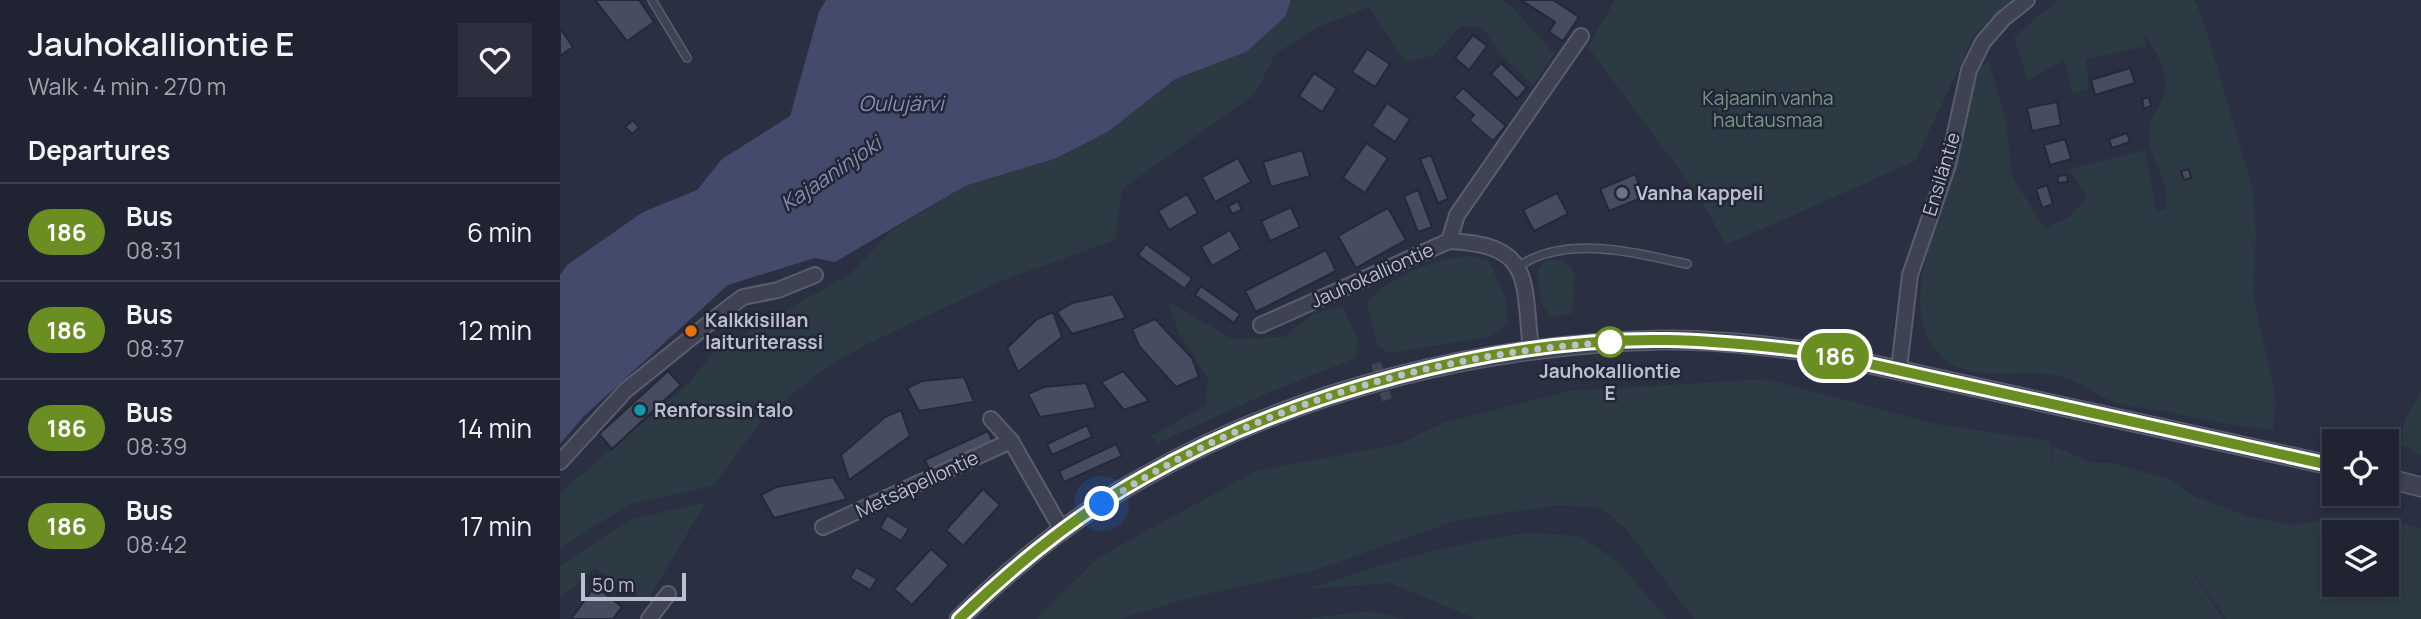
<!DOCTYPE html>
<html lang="en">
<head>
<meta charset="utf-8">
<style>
  body { margin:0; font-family:Manrope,sans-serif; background:#2d2f3e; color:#f1f3f6; height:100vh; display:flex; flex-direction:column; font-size:26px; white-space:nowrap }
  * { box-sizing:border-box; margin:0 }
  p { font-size:23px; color:#a2a4ac }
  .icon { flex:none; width:38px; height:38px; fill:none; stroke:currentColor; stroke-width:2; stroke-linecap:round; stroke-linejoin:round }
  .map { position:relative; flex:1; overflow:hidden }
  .side { display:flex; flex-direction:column; background:#202332; width:560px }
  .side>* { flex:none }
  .badge { padding:0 14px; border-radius:23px; font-size:24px; line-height:46px }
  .fabs { position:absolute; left:1762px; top:429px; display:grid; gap:14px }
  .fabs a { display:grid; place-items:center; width:77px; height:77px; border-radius:0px; background:#202332; box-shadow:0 4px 10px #0003,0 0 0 2px #3d404d; font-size:35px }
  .scale { position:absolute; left:21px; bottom:18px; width:105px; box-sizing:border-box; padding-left:7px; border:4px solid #bbbecc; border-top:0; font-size:19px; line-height:24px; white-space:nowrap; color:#bbbecc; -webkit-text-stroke:5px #232637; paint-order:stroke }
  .you { position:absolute; width:35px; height:35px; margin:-18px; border:5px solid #fff; border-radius:50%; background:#1a73e8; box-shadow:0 0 0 10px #1a73e833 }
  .map>.badge { position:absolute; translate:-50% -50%; box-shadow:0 0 0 4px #fff }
  h2 { padding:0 28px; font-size:26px; line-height:63px }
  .round { display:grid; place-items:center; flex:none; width:74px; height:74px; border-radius:0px; background:#2d2f3e }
  .headline { display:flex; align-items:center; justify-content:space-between; height:119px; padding:0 28px }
  h1 { font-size:33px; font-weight:600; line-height:52px }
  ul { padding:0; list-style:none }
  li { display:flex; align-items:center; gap:21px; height:98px; padding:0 28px; border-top:2px solid #3d404d }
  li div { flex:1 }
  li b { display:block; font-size:26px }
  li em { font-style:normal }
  li .badge { min-width:77px; font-weight:700; text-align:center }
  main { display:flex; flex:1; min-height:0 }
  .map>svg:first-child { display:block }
</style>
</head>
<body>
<main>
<section class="side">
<div class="headline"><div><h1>Jauhokalliontie E</h1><p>Walk · 4 min · 270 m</p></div><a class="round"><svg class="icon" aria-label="heart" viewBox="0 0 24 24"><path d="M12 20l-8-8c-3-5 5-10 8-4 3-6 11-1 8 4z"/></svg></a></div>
<h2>Departures</h2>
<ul>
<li><span class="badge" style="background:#6b8e23;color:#fff">186</span><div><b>Bus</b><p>08:31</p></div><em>6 min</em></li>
<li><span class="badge" style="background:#6b8e23;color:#fff">186</span><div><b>Bus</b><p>08:37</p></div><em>12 min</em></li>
<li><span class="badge" style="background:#6b8e23;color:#fff">186</span><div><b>Bus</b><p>08:39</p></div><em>14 min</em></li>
<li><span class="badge" style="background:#6b8e23;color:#fff">186</span><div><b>Bus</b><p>08:42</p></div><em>17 min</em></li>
</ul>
</section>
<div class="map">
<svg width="1861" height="619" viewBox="0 0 1861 619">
  <rect width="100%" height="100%" fill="#2a2f42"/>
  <!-- green -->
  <g fill="#2c3b43" fill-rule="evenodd">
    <path d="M 731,0 L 941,0 L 952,7 L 994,54 L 973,85 L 940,54 L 922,27 L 901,26 L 873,56 L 845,61 L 809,7 L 754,29 L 715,54 L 695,94 L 562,189 L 555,240 L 439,282 L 305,345 L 264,369 L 205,416 L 153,486 L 70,504 L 0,548 L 0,493 L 131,381 L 153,352 L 290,274 L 331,231 L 405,186 L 497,158 L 549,131 L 615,79 L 686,52 L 725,17 Z"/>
    <path d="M 1055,0 L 1453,0 L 1415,34 L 1355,161 L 1166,245 L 1139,196 L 1028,47 Z"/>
    <path d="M 1498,0 L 1634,0 L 1643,19 L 1693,190 L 1696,235 L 1693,295 L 1716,399 L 1713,430 C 1674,426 1636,418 1598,410 C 1583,407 1565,407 1551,401 C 1533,394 1519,380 1499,376 C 1465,368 1427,382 1394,365 C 1324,328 1382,214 1397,160 C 1405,129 1411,98 1417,67 L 1429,62 L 1446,120 L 1452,177 L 1485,228 L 1510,217 L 1527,196 L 1509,169 L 1585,150 L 1596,211 L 1606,209 C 1606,202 1607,194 1605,187 C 1601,169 1589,154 1589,135 C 1588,118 1600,109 1604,94 C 1610,72 1595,51 1583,33 L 1587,46 L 1526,59 L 1529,88 L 1513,93 L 1504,60 L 1468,80 L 1454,37 Z"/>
    <path d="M 908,256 L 928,260 L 945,296 L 948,324 L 929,337 L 829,353 L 817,345 L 807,302 C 830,277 875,258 908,256 Z"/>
    <path d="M 987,260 L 1003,260 L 1015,272 L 1012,313 L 991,318 L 980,301 L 978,270 Z"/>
    <path d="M 607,301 L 673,339 L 724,337 L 753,314 L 782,306 L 797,337 L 796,358 L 708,393 L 598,443 L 591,436 L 646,405 L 648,378 L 619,333 Z"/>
    <path d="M 1207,379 L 1376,424 L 1490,441 L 1493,468 L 1493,446 L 1534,463 L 1552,463 L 1609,479 L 1633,496 L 1690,517 L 1734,525 L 1776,519 L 1801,520 L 1846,524 L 1861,529 L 1861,619 L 1667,619 L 1622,558 L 1664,619 L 1134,619 L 1067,530 L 1042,508 L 999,505 L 898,520 L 752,571 L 629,598 L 559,619 L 476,619 L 539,557 L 696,471 L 839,444 L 883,423 L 1009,391 ZM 1774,532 L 1827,532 L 1827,584 L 1774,584 Z"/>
    <path d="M 1861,392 L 1861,455 L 1841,444 L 1844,422 Z"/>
    <path d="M 146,502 L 86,603 L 35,568 L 0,598 L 0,566 L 72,519 Z"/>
    <path d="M 968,533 L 1020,536 L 1056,560 L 1107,619 L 916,619 L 830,583 L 748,589 C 821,564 891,543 968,533 Z"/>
    <path d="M 810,611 L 847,619 L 741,619 Z"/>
  </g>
  <!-- water -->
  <path fill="#434a6b" d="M 266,0 L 731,0 L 725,17 L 686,52 L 615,79 L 549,131 L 497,158 L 405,186 L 275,262 L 255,258 L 168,285 L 24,416 L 0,444 L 0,275 L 7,265 L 83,212 L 137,190 L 162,159 L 230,116 L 259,12 Z"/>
  <!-- building -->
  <g fill="#474c61" stroke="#252839" stroke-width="2">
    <path d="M 35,0 L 79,0 L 94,22 L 67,41 Z"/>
    <path d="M 961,0 L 993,0 L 1019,17 L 1003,41 L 989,32 L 995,22 Z"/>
    <path d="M 0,28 L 13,47 L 0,56 Z"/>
    <path d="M 913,35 L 927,46 L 909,70 L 895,58 Z"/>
    <path d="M 807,49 L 830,64 L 815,87 L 792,72 Z"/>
    <path d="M 941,63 L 967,88 L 957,99 L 931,74 Z"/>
    <path d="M 1570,68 L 1575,83 L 1535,95 L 1531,80 Z"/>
    <path d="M 754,73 L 777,89 L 762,112 L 739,96 Z"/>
    <path d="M 903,88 L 946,126 L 933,141 L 909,120 L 914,115 L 894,97 Z"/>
    <path d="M 1589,97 L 1591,106 L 1584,109 L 1582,99 Z"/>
    <path d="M 1497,102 L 1501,125 L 1472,131 L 1467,108 Z"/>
    <path d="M 827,103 L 850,119 L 835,142 L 812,126 Z"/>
    <path d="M 73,120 L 79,128 L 72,134 L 65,127 Z"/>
    <path d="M 1567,133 L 1570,142 L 1552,148 L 1549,139 Z"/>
    <path d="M 1505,139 L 1511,159 L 1490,165 L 1484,145 Z"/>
    <path d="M 806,143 L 828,158 L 805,193 L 783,178 Z"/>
    <path d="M 742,150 L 750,176 L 711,187 L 703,162 Z"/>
    <path d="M 871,155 L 888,199 L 878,203 L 860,159 Z"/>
    <path d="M 678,158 L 691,182 L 655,202 L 642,177 Z"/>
    <path d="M 1629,169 L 1631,178 L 1624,180 L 1621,171 Z"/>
    <path d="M 1075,174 L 1084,197 L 1049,211 L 1040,189 Z"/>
    <path d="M 1507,175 L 1508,182 L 1498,183 L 1498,176 Z"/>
    <path d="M 1487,185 L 1493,204 L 1482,208 L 1476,189 Z"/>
    <path d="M 858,190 L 872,227 L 858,232 L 844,196 Z"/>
    <path d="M 997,193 L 1008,214 L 974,231 L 963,210 Z"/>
    <path d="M 627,194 L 638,213 L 609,230 L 598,211 Z"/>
    <path d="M 678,201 L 682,210 L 672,214 L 668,206 Z"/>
    <path d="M 731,207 L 740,227 L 710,241 L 701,221 Z"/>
    <path d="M 828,208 L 846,240 L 796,268 L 778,236 Z"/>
    <path d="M 670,230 L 681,249 L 652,266 L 641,247 Z"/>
    <path d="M 586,244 L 632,278 L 625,289 L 578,255 Z"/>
    <path d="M 766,250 L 776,271 L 696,312 L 685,291 Z"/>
    <path d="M 641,286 L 680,314 L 674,323 L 635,295 Z"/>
    <path d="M 553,294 L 566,318 L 512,334 L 497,312 L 512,303 Z"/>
    <path d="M 493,312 L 502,337 L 458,372 L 447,348 L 477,319 Z"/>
    <path d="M 595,319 L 632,358 L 639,377 L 616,387 L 579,346 L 572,329 Z"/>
    <path d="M 108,371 L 121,385 L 52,449 L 39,434 Z"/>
    <path d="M 563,371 L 589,401 L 564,410 L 541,382 Z"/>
    <path d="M 404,377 L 414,402 L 359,411 L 347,388 L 362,381 Z"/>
    <path d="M 526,383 L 536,408 L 480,417 L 468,394 L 484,387 Z"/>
    <path d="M 341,410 L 350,436 L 289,480 L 281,455 L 325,417 Z"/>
    <path d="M 527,425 L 532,437 L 492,455 L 487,444 Z"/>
    <path d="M 428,431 L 433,442 L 370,471 L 365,460 Z"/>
    <path d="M 556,444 L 562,456 L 504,482 L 499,471 Z"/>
    <path d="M 273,477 L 287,499 L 214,518 L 201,495 L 216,487 Z"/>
    <path d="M 423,489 L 440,505 L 403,546 L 386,530 Z"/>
    <path d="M 327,515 L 349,529 L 341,541 L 320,528 Z"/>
    <path d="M 371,549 L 389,565 L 352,605 L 334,589 Z"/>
    <path d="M 296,567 L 317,579 L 310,590 L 290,578 Z"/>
    <path d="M 35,586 L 62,607 L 53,619 L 11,619 Z"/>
  </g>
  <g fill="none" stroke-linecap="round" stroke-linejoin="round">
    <!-- pedestrian-tunnel -->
    <path stroke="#404457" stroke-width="10" stroke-dasharray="10 5" stroke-linecap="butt" d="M 816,363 L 827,400"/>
    <!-- service casing -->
    <g stroke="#595d6c" stroke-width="10">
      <g id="service">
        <path d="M 92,0 L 127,58"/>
        <path d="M 959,266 C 1007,234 1076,253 1127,264"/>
      </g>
    </g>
    <!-- minor casing -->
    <g stroke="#595d6c" stroke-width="18">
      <g id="minor">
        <path d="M 889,241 L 897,215 L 1021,36"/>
        <path d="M 701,325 L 889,241 C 974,245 963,279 971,351"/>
        <path d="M 1339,369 L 1350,275 L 1388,165 L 1409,70 L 1423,42 L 1443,19 L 1467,0"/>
        <path d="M 431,419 L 451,441 L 503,532"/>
        <path d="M 0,462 L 66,390 L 168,308 L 183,297 L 218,290 L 255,275"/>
        <path d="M 263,527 L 451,441"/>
        <path d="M 89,619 L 108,594"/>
      </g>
    </g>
    <!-- tertiary casing -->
    <g stroke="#595d6c" stroke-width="21">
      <g id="tertiary">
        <path d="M 1827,478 L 1861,487"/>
        <path d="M 399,619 C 453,566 517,514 584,477 C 738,389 925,344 1102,340 C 1153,339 1205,346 1255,352 L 1774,466"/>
      </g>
    </g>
    <!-- service -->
    <use href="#service" stroke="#3e4252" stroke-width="7"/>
    <!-- minor -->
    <use href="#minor" stroke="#3e4252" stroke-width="14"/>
    <!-- tertiary -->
    <use href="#tertiary" stroke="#3e4252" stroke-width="18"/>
  </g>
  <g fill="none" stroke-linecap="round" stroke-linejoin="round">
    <!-- line casing -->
    <g stroke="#fff" stroke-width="16">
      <path id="line" d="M 399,619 C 454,566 517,514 584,477 C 729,394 940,337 1107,340 C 1157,341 1206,346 1255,352 L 1774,466"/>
    </g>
    <!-- line -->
    <use href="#line" stroke="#6b8e23" stroke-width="10"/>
    <!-- walk -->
    <path stroke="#bbbecc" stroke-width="7" stroke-dasharray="0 12.6" d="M 542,504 C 688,407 884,350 1059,342 L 1050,342"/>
  </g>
  <!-- markers -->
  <circle fill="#6b7280" stroke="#232637" stroke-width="2.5" cx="1062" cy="193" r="7"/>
  <circle fill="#e8710a" stroke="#232637" stroke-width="2.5" cx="131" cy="331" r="7"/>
  <circle fill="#fff" stroke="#6b8e23" stroke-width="3.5" cx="1050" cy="342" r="14"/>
  <circle fill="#0f9aa8" stroke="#232637" stroke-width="2.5" cx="80" cy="410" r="7"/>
  <g text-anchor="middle" stroke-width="5" stroke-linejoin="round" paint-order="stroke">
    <!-- park labels -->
    <g font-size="19" fill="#759a86" stroke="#232637">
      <text x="1208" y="105">Kajaanin vanha<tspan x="1208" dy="22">hautausmaa</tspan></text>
    </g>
    <!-- street labels -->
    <g font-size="19" fill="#bbbecc" stroke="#232637">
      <text transform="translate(1381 174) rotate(-73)" y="7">Ensiläntie</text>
      <text transform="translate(812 275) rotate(-24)" y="7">Jauhokalliontie</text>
      <text transform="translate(357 484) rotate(-25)" y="7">Metsäpellontie</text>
    </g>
    <!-- poi labels -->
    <g font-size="19" font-weight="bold" fill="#bbbecc" stroke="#232637" text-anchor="start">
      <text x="1076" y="200">Vanha kappeli</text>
      <text x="145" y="327">Kalkkisillan<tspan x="145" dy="22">laituriterassi</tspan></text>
      <text x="94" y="417">Renforssin talo</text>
    </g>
    <!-- stop labels -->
    <g font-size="19" font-weight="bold" fill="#bbbecc" stroke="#232637">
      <text x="1050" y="378">Jauhokalliontie<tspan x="1050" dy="22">E</tspan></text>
    </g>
    <!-- water labels -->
    <g font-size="21" font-style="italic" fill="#868eb0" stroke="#232637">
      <text x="341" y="111">Oulujärvi</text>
      <text transform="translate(271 174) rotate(-34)" y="7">Kajaaninjoki</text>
    </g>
  </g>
</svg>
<div class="fabs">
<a><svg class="icon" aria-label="locate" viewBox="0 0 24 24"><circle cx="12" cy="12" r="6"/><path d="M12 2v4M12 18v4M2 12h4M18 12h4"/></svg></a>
<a><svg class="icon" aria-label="layers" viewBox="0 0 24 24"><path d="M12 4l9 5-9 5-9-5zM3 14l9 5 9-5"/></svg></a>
</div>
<div class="scale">50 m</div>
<div class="you" style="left:542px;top:504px"></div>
<b class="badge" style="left:1275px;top:356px;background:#6b8e23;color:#fff">186</b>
</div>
</main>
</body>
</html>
